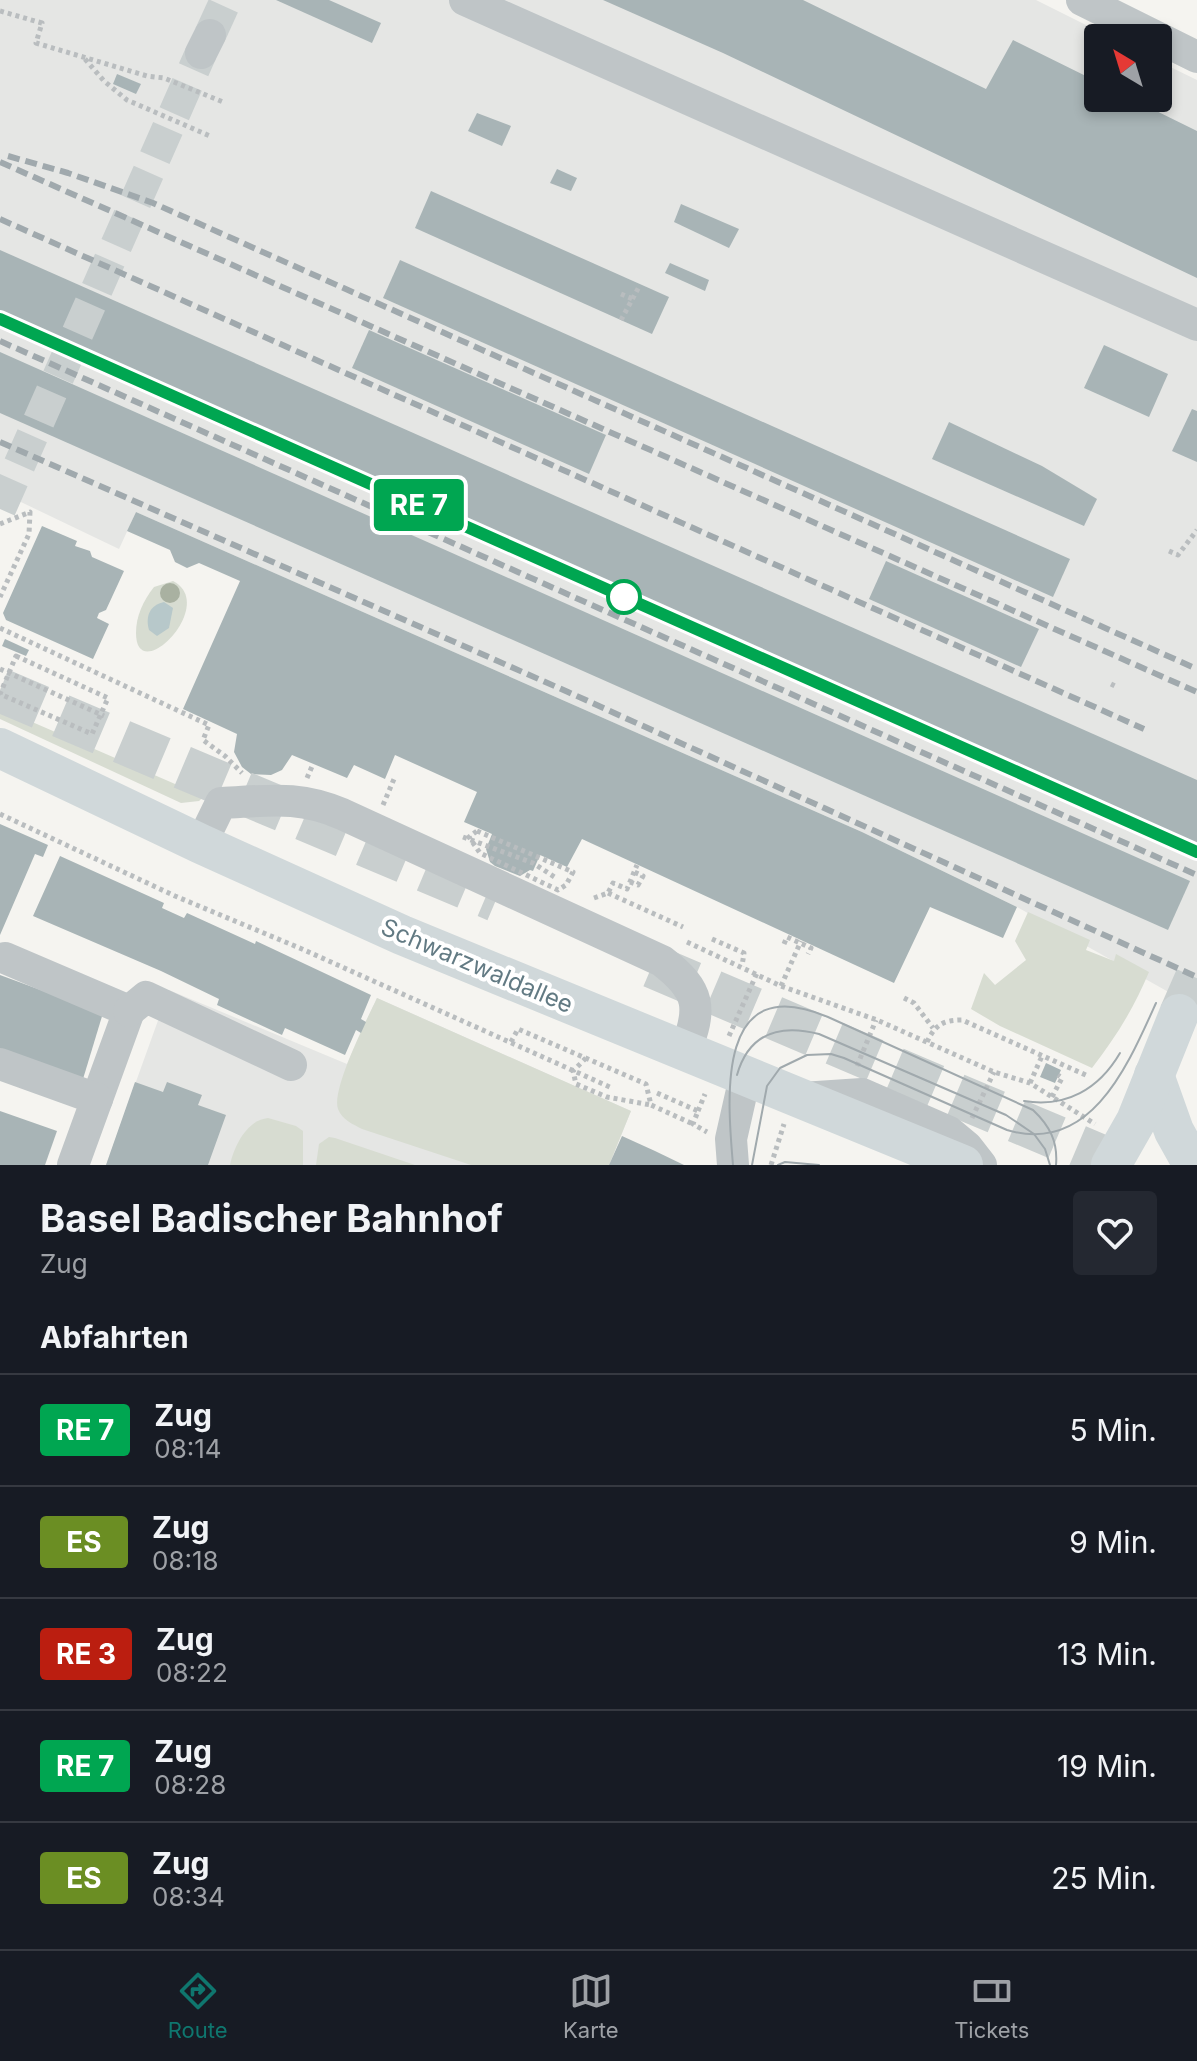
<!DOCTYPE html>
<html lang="de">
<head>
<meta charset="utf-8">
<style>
  body { margin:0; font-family:Inter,sans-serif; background:#242831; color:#f1f3f6; height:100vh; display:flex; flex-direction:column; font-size:30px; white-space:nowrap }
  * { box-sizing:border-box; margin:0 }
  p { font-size:26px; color:#9ea1a6 }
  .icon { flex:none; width:44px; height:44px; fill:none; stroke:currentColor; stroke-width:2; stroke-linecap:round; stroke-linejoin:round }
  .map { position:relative; height:1165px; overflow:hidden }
  .sheet { display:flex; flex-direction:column; background:#171b24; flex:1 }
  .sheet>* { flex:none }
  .badge { padding:0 16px; border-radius:6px; font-size:28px; line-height:52px }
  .needle { width:52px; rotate:322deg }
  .tools { position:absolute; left:1084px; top:24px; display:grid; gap:16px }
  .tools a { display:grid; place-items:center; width:88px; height:88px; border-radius:8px; background:#171b24; box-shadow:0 4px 12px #0003; font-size:40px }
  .map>.badge { position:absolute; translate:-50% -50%; box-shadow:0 0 0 4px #fff }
  h2 { padding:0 40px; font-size:30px; line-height:72px }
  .round { display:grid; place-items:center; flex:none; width:84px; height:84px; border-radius:8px; background:#242831 }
  .head { display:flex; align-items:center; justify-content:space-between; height:136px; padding:0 40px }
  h1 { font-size:38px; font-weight:700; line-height:60px }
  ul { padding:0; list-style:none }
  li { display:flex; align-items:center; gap:24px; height:112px; padding:0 40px; border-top:2px solid #363941 }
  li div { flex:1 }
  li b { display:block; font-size:30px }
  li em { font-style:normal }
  li .badge { min-width:88px; font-weight:700; text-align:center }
  .dock { display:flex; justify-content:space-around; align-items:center; height:112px; border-top:2px solid #363941; background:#171b24; font-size:22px; color:#9ea1a6 }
  .dock a { display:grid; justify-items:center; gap:4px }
  .dock .active { color:#0f766e }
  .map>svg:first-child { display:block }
</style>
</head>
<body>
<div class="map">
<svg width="1197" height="1165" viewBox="0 0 1197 1165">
  <rect width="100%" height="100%" fill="#f5f4f0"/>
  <!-- built -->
  <g fill="#e5e6e4">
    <path d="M 0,0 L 1036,0 L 1112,38 L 1098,38 L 1098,98 L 1158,98 L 1158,61 L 1197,80 L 1197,1008 L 1017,907 L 862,832 L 136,512 L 119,549 L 0,492 Z"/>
    <path d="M 169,990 L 347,1064 L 377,998 L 631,1111 L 609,1165 L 106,1165 Z"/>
  </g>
  <!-- green -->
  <g fill="#d7dcd1">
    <path d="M 173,581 C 219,605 136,688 136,633 C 136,616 143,601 154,587 Z"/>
    <path d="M 0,708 L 182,787 L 189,774 L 202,780 L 206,794 L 199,801 L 181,803 L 0,719 Z"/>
    <path d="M 1028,912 L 1090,940 L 1086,950 L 1114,961 L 1116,954 L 1149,972 C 1134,1008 1116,1037 1092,1068 L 1000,1026 L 971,1009 L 984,973 L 995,985 L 1026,960 L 1015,941 Z"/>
    <path d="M 377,998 L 631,1111 L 609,1165 L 471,1165 L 362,1129 C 353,1124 342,1120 338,1109 C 331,1090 367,1019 377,998 Z"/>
    <path d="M 268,1118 L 296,1126 L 303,1131 L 303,1165 L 230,1165 C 234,1146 247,1120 268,1118 Z"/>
    <path d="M 329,1137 L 335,1138 L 415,1165 L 316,1165 L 319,1144 Z"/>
  </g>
  <!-- water -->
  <path fill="#b7c8ca" d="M 164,602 L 173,608 L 169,628 L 157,636 L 149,630 C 145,616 150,605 164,602 Z"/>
  <!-- building -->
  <g fill="#a8b4b6">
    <path d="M 276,0 L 329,0 L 381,23 L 372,43 Z"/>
    <path d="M 603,0 L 803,0 L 986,89 L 1013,40 L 1098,82 L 1098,98 L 1130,98 L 1197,131 L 1197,278 L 723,53 Z"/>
    <path d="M 117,74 L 141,84 L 136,94 L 113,84 Z"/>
    <path d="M 477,113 L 511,126 L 502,146 L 468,131 Z"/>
    <path d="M 557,169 L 577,178 L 571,191 L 550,183 Z"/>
    <path d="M 431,191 L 669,297 L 652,334 L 415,228 Z"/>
    <path d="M 681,204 L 739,229 L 729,248 L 674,222 Z"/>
    <path d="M 0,250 L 1197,780 L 1197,843 L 0,313 Z"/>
    <path d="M 400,260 L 1070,559 L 1053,597 L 383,298 Z"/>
    <path d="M 670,263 L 709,280 L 705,291 L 665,273 Z"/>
    <path d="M 369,330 L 606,435 L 589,474 L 352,368 Z"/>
    <path d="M 1104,345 L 1168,374 L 1149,417 L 1084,388 Z"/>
    <path d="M 0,352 L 1190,881 L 1168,930 L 0,413 Z"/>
    <path d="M 1192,409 L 1197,411 L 1197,462 L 1172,451 Z"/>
    <path d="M 949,422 L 1042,466 L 1097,499 L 1084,526 L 932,459 Z"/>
    <path d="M 136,512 L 862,832 L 1017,907 L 1003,938 L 930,907 L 894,983 L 582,839 L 567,867 L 540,855 L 533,871 L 530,870 L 520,876 L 495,866 L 490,862 L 486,849 L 492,834 L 464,822 L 477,792 L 395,755 L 385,779 L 354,765 L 347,778 L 292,755 L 282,770 L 271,775 L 251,774 L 242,767 L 234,752 L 237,734 L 183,709 L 240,581 L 199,563 L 187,568 L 175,562 L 170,550 L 127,531 Z"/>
    <path d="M 42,526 L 77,541 L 75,546 L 90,551 L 92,557 L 124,571 L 106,610 L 99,613 L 97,618 L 109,624 L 93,659 L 6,620 L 3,613 Z"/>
    <path d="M 886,561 L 1039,629 L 1021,667 L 869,599 Z"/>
    <path d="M 5,639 L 29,650 L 26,656 L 2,646 Z"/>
    <path d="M 0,824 L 48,845 L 43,857 L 35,854 L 0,935 Z"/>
    <path d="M 60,856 L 164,903 L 162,908 L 184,918 L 187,913 L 255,944 L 256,941 L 371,995 L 361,1019 L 366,1022 L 361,1033 L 356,1030 L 345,1055 L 285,1028 L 282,1035 L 217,1005 L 219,999 L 161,971 L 33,916 Z"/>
    <path d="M 0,975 L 103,1013 L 83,1079 L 0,1050 Z"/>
    <path d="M 1046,1063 L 1061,1070 L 1055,1083 L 1040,1077 Z"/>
    <path d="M 135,1082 L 163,1092 L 167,1082 L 202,1095 L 198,1105 L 226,1115 L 208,1165 L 106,1165 Z"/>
    <path d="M 0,1111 L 57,1131 L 45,1165 L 0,1165 Z"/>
    <path d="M 622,1136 L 655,1151 L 684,1165 L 609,1165 Z"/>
  </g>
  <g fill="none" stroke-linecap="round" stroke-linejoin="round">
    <!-- minor-tunnel -->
    <g stroke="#c9cfcf" stroke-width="32" stroke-dasharray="32 16" stroke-linecap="butt">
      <path d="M 210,35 L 226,0"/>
      <path d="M 0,509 L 201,53"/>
    </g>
    <!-- major-tunnel -->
    <path stroke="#c9cfcf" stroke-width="40" stroke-dasharray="40 20" stroke-linecap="butt" d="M 1179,1014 L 1197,973"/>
    <!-- highway-tunnel -->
    <g stroke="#c9cfcf" stroke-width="44" stroke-dasharray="44 22" stroke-linecap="butt">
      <path d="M 0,690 L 496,900"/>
      <path d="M 652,966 L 1121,1165"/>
    </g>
    <!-- path -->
    <g stroke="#b9bdbf" stroke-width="5" stroke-dasharray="4 4" stroke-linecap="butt">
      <path d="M 0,11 L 42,23 L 36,43 L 147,76 L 164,78 L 223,102"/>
      <path d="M 85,59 L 104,81 L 127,100 L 210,136"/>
      <path d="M 621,294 L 633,299"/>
      <path d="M 621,320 L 640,285"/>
      <path d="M 0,524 L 30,512 L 29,534 L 0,597"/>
      <path d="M 1169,551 L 1178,555 L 1197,530"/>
      <path d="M 0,628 L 209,725 L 203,740 L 225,756 L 242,773"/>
      <path d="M 16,656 L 108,698 L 92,734 L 0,694 Z"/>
      <path d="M 0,669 L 104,716"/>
      <path d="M 1111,684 L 1115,686"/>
      <path d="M 307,778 L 313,764"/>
      <path d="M 383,805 L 394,779"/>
      <path d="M 0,814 L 175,896 L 302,949 L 612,1088"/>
      <path d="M 477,831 L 573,872 L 566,885 L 558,890 L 480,853 L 469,837 Z"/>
      <path d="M 463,837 L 533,863 L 556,878"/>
      <path d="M 630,882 L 638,885 L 643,876 L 634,872"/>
      <path d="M 608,893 L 683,927"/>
      <path d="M 594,898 L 608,893 L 613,883 L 627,889 L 637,865"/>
      <path d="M 712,939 L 744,953 L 742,966"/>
      <path d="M 687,942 L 781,986 L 877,1020 L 994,1072 L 1030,1083 L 1095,1124"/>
      <path d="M 784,944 L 787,937 L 811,948 L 808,954"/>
      <path d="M 781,986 L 801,941"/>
      <path d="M 904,998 L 914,1003 L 933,1028"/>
      <path d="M 729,1036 L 757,973"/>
      <path d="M 511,1042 L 518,1029 L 646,1084 L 651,1105 L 693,1124"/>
      <path d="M 927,1042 C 935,1025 943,1020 962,1020 L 1088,1076"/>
      <path d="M 586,1058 L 573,1071 L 576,1084 L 607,1097 L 651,1105"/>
      <path d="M 857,1066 L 876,1020"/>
      <path d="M 1030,1083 L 1042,1056"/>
      <path d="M 657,1093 L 698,1111 L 693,1124 L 707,1132"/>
      <path d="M 1052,1097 L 1062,1078 L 1058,1075"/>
      <path d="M 698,1111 L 705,1094"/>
      <path d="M 972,1118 L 994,1072"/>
      <path d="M 771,1165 L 784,1124"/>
    </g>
    <!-- minor -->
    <g stroke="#bfc5c7" stroke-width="32">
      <path d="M 465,0 L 1197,325"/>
      <path d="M 1082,0 L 1197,57"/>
      <path d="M 201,53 L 210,35"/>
      <path d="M 201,844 L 221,803 C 268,801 298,795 342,814 L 662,961 C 701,991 702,1008 685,1052"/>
      <path d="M 5,958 L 129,1011 L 97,1099"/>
      <path d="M 129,1011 L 146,997 L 291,1065"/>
      <path d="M 0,1064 L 97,1099 L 73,1165"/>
      <path d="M 802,1098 L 862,1094 L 949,1132 L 967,1147 L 981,1165"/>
      <path d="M 733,1165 L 731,1139 L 745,1077"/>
    </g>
    <!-- major -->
    <g stroke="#d0d8da" stroke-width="40">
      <path d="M 0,748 L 201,844 L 402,935 L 963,1165"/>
      <path d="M 1154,1075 L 1174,1131 L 1193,1165"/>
      <path d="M 1111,1165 L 1136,1121 L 1179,1014"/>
    </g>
    <!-- tram -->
    <g stroke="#a0a9ad" stroke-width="2">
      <path d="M 737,1075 C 749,1033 780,1024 819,1034 L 1006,1115 L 1034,1134 L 1045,1149 L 1050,1165"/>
      <path d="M 1024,1101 C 1066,1108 1099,1089 1120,1053"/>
      <path d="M 733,1165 C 727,1096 716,969 828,1017 L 1033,1110 C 1050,1126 1058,1142 1056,1165"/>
      <path d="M 752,1165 L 767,1086 L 780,1068 L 807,1055 L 831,1054 L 844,1058 L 1007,1130 C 1091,1155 1128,1065 1156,1003"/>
      <path d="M 778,1165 L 785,1162 L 819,1165"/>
    </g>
    <!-- rail -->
    <g stroke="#a0a9ad" stroke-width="6" stroke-dasharray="12 6" stroke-linecap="butt">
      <path d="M 8,156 L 68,173 L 153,203 L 1197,669"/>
      <path d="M 0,162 L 1197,692"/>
      <path d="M 0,219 L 1144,729"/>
      <path d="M 0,319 L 1197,852"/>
      <path d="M 0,341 L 1197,875"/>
      <path d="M 0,442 L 568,692 L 1197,977"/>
    </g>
  </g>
  <!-- trees -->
  <circle fill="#a9b1a1" cx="170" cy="593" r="10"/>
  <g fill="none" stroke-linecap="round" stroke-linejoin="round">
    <!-- line casing -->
    <g stroke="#fff" stroke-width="18">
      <path id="line" d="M 0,319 L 1197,852"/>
    </g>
    <!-- line -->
    <use href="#line" stroke="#00a651" stroke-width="12"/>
  </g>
  <!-- markers -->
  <circle fill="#fff" stroke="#00a651" stroke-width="4" cx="624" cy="597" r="16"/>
  <g text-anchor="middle" stroke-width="8" stroke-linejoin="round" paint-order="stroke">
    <!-- street labels -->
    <g font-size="24" fill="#627a83" stroke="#fff">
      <text transform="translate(477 966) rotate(23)" y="8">Schwarzwaldallee</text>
    </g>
  </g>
</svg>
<div class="tools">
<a><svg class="needle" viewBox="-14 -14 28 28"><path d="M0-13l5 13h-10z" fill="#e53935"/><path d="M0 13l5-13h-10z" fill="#9ea1a6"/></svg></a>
</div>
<b class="badge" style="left:419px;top:505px;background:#00a651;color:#fff">RE 7</b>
</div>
<section class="sheet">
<div class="head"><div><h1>Basel Badischer Bahnhof</h1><p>Zug</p></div><a class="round"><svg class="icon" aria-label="heart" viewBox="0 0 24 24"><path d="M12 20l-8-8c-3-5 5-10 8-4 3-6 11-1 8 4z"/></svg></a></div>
<h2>Abfahrten</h2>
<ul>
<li><span class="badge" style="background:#00a651;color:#fff">RE 7</span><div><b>Zug</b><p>08:14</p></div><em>5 Min.</em></li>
<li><span class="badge" style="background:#6b8e23;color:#fff">ES</span><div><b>Zug</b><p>08:18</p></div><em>9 Min.</em></li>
<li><span class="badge" style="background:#bb1e10;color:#fff">RE 3</span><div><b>Zug</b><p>08:22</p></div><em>13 Min.</em></li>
<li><span class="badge" style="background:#00a651;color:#fff">RE 7</span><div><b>Zug</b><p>08:28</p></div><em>19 Min.</em></li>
<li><span class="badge" style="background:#6b8e23;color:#fff">ES</span><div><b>Zug</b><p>08:34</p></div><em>25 Min.</em></li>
</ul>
</section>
<nav class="dock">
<a class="active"><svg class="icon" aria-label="directions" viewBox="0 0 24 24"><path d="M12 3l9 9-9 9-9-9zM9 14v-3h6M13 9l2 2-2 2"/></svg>Route</a>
<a><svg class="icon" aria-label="map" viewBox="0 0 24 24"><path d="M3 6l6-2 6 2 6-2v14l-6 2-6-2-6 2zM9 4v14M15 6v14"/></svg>Karte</a>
<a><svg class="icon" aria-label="tickets" viewBox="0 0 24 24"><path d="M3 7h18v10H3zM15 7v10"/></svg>Tickets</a>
</nav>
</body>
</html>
